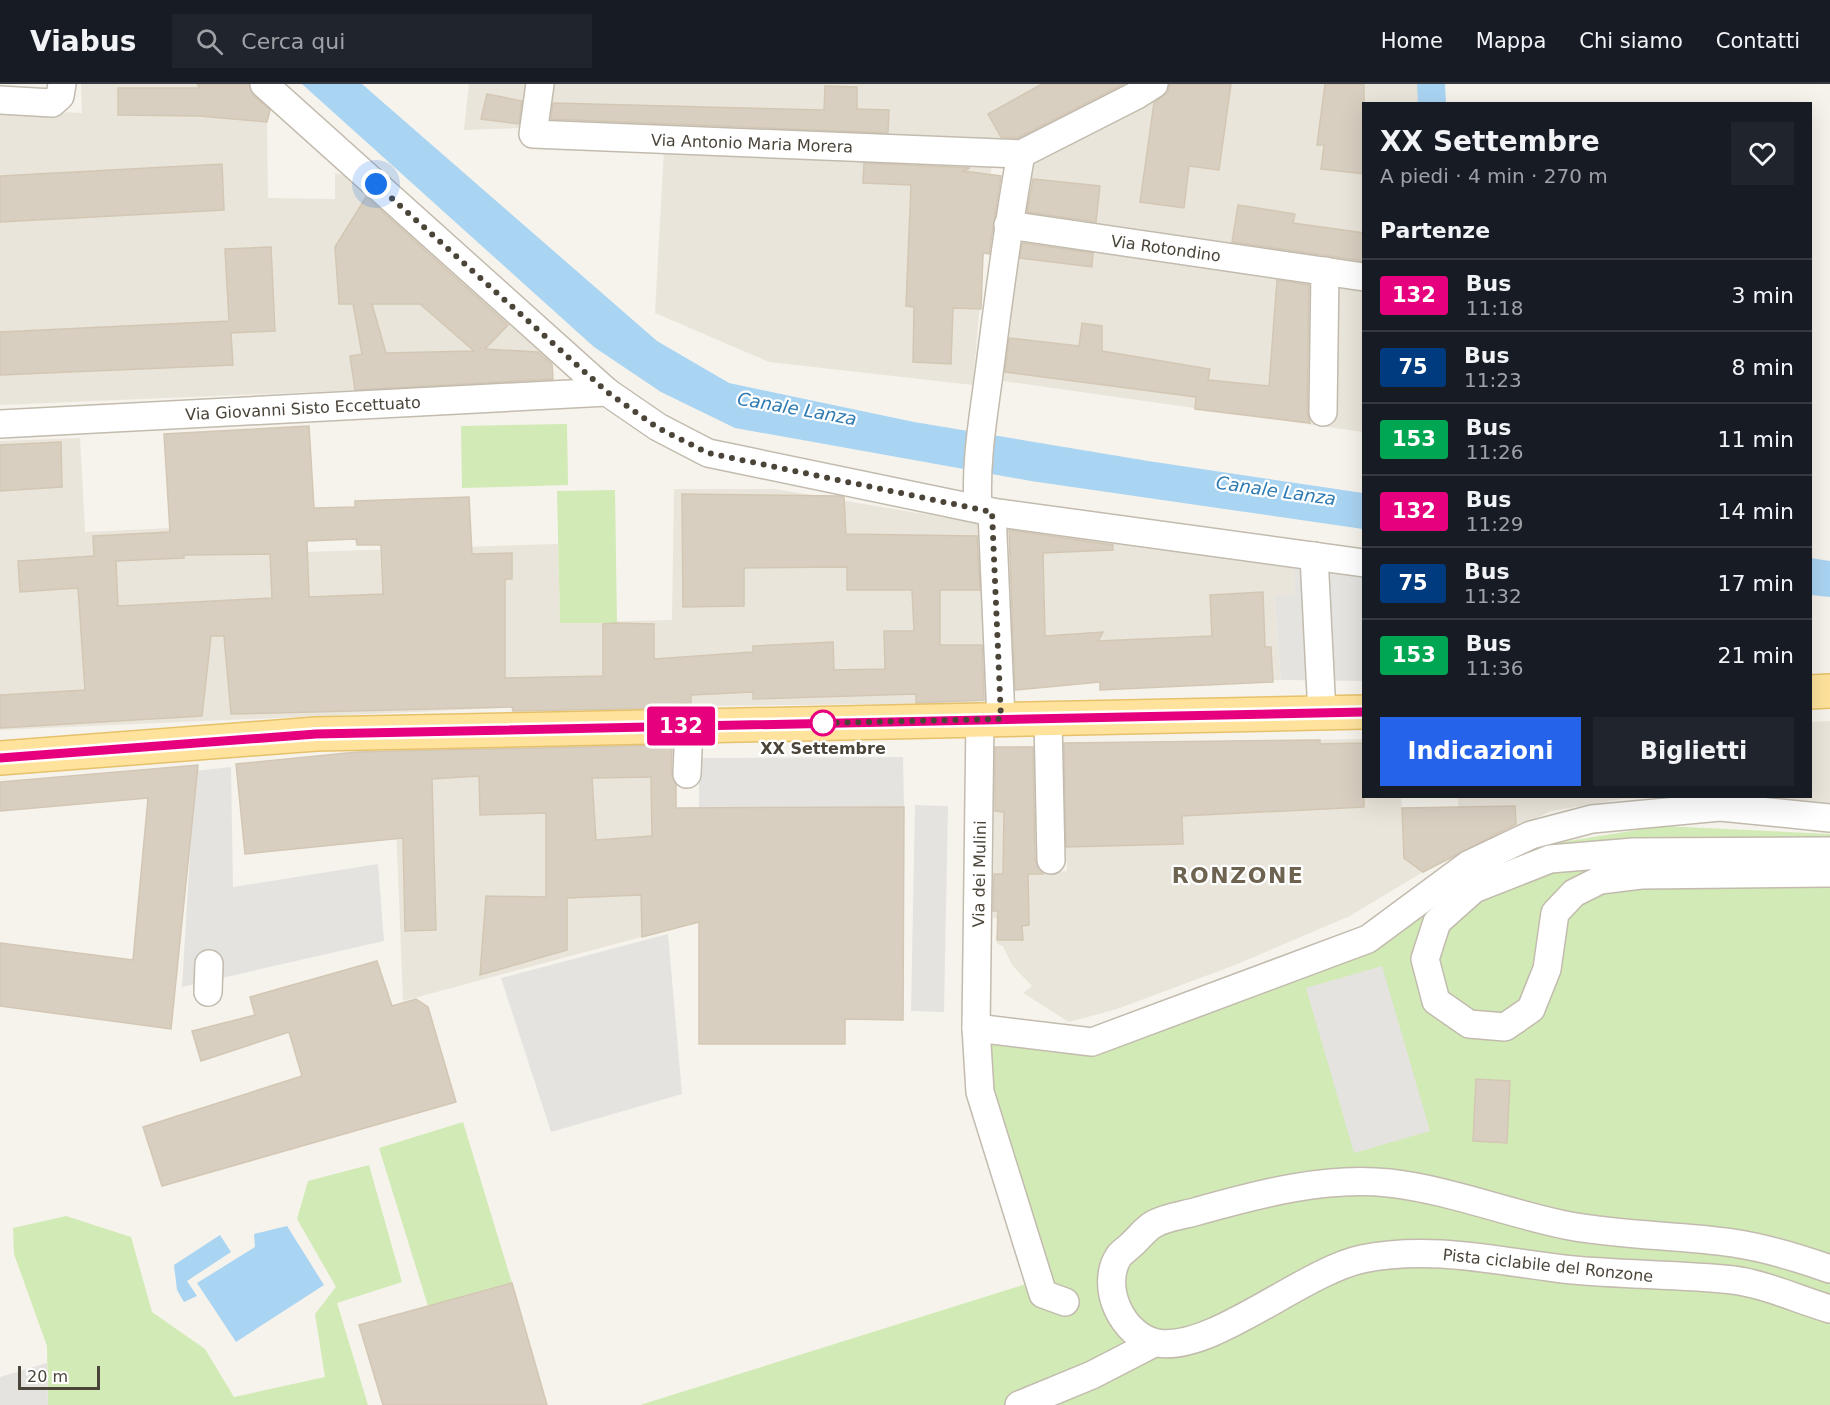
<!DOCTYPE html>
<html lang="it">
<head>
<meta charset="utf-8">
<style>
  body { margin:0; font-family:"DejaVu Sans",sans-serif; background:#20242c; color:#f1f3f6; height:100vh; display:flex; flex-direction:column; font-size:22px; white-space:nowrap }
  * { box-sizing:border-box; margin:0 }
  p { font-size:20px; color:#9ea1a6 }
  .icon { flex:none; width:33px; height:33px; fill:none; stroke:currentColor; stroke-width:2; stroke-linecap:round; stroke-linejoin:round }
  .map { position:relative; flex:1; overflow:hidden }
  .side { position:absolute; left:1362px; top:18px; width:450px; height:696px; display:flex; flex-direction:column; background:#171b24; border-radius:0px; box-shadow:0 6px 24px #0002 }
  .side>* { flex:none }
  .badge { padding:0 12px; border-radius:4px; font-size:21px; line-height:39px }
  .scale { position:absolute; left:18px; bottom:15px; width:82px; box-sizing:border-box; padding-left:6px; border:3px solid #4b4439; border-top:0; font-size:16px; line-height:21px; white-space:nowrap; color:#4b4439; -webkit-text-stroke:4px #fff; paint-order:stroke }
  .you { position:absolute; width:30px; height:30px; margin:-15px; border:4px solid #fff; border-radius:50%; background:#1a73e8; box-shadow:0 0 0 9px #1a73e833 }
  .map>.badge { position:absolute; translate:-50% -50%; box-shadow:0 0 0 3px #fff }
  h2 { padding:0 18px; font-size:22px; line-height:54px }
  .round { display:grid; place-items:center; flex:none; width:63px; height:63px; border-radius:0px; background:#20242c }
  .overview { display:flex; align-items:center; justify-content:space-between; height:102px; padding:0 18px }
  h1 { font-size:28px; font-weight:700; line-height:45px }
  .cta { display:flex; gap:12px; margin-top:auto; padding:12px 18px }
  .cta a { flex:1; height:69px; border-radius:0px; background:#2563eb; color:#fff; font-size:24px; font-weight:700; line-height:69px; text-align:center }
  .cta a+a { background:#20242c; color:#f1f3f6 }
  ul { padding:0; list-style:none }
  li { display:flex; align-items:center; gap:18px; height:72px; padding:0 18px; border-top:2px solid #363941 }
  li div { flex:1 }
  li b { display:block; font-size:22px }
  li em { font-style:normal }
  li .badge { min-width:66px; font-weight:700; text-align:center }
  header { display:flex; align-items:center; gap:36px; box-sizing:border-box; height:84px; padding:0 30px; background:#171b24; border-bottom:2px solid #363941 }
  header strong { font-size:28px }
  nav { display:flex; gap:33px; margin-inline-start:auto; font-size:21px }
  .search { width:420px; height:54px; background:#20242c; display:flex; align-items:center; gap:15px; box-sizing:border-box; padding:0 21px; border-radius:0px; color:#9ea1a6; font-size:22px }
  .map>svg:first-child { display:block }
</style>
</head>
<body>
<header>
<strong>Viabus</strong>
<div class="search"><svg class="icon" aria-label="search" viewBox="0 0 24 24"><circle cx="10" cy="10" r="6"/><path d="M15 15l6 6"/></svg>Cerca qui</div>
<nav><a>Home</a><a>Mappa</a><a>Chi siamo</a><a>Contatti</a></nav>
</header>
<div class="map">
<svg width="1830" height="1321" viewBox="0 0 1830 1321">
  <rect width="100%" height="100%" fill="#f6f3ec"/>
  <!-- residential -->
  <g fill="#eae5da">
    <path d="M 81,0 L 256,0 L 272,14 L 267,38 L 268,114 L 335,115 L 335,89 L 347,92 L 551,268 L 553,298 L 0,321 L 0,25 L 82,29 Z"/>
    <path d="M 469,0 L 528,0 L 521,44 L 464,46 Z"/>
    <path d="M 551,0 L 1125,0 L 1007,64 L 547,46 Z"/>
    <path d="M 1178,0 L 1418,0 L 1419,19 L 1364,20 L 1363,348 L 1003,297 L 1024,85 Z"/>
    <path d="M 664,66 L 992,76 L 973,301 L 769,278 L 655,229 Z"/>
    <path d="M 80,354 L 85,448 L 301,438 L 302,468 L 558,460 L 560,539 L 672,536 L 674,405 L 775,405 L 983,440 L 992,619 L 505,624 L 0,646 L 0,357 Z"/>
    <path d="M 1009,439 L 1295,477 L 1295,511 L 1274,512 L 1281,596 L 1100,606 L 1100,598 L 1018,605 Z"/>
    <path d="M 1830,637 L 1830,722 L 1760,713 L 1810,712 L 1811,638 Z"/>
    <path d="M 1363,655 L 1364,712 L 1401,713 L 1402,724 L 1458,723 L 1458,712 L 1663,713 L 1622,715 L 1551,727 L 1423,788 L 1350,832 L 1235,881 L 1117,925 L 1069,938 L 1023,909 L 1032,902 L 1012,881 L 1003,862 L 997,860 L 997,835 L 993,834 L 994,664 L 1040,662 L 1044,789 L 1067,787 L 1059,659 Z"/>
    <path d="M 677,657 L 675,844 L 403,917 L 393,662 Z"/>
  </g>
  <!-- green -->
  <g fill="#d2eab5">
    <path d="M 567,340 L 568,401 L 462,404 L 461,342 Z"/>
    <path d="M 615,406 L 617,539 L 560,539 L 557,407 Z"/>
    <path d="M 1662,742 L 1830,750 L 1830,1321 L 640,1321 L 1026,1200 L 990,995 L 989,941 L 1088,963 L 1351,864 L 1524,764 Z"/>
    <path d="M 463,1038 L 512,1199 L 428,1222 L 379,1064 Z"/>
    <path d="M 369,1081 L 402,1198 L 337,1219 L 368,1321 L 48,1321 L 47,1262 L 14,1170 L 13,1144 L 66,1132 L 131,1153 L 152,1228 L 205,1265 L 234,1313 L 325,1293 L 315,1230 L 336,1203 L 297,1135 L 308,1097 Z"/>
  </g>
  <!-- parking -->
  <g fill="#e5e3e0">
    <path d="M 1295,477 L 1363,487 L 1363,597 L 1281,596 L 1274,511 L 1295,511 Z"/>
    <path d="M 903,673 L 904,723 L 699,724 L 699,674 Z"/>
    <path d="M 231,683 L 233,803 L 378,780 L 384,857 L 182,903 L 195,687 Z"/>
    <path d="M 915,721 L 948,722 L 944,928 L 911,927 Z"/>
    <path d="M 668,850 L 682,1010 L 551,1048 L 501,894 Z"/>
    <path d="M 1382,882 L 1430,1047 L 1354,1069 L 1306,904 Z"/>
    <path d="M 47,1279 L 48,1321 L 0,1321 L 0,1293 Z"/>
  </g>
  <!-- water -->
  <g fill="#a9d4f2">
    <path d="M 302,0 L 362,0 L 657,257 L 729,299 L 914,338 L 1148,377 L 1363,409 L 1363,445 L 1031,397 L 735,344 L 661,308 L 594,263 Z"/>
    <path d="M 1810,474 L 1830,477 L 1830,513 L 1811,511 Z"/>
    <path d="M 287,1142 L 324,1201 L 236,1258 L 197,1199 L 255,1163 L 254,1150 Z"/>
    <path d="M 220,1151 L 231,1168 L 187,1197 L 197,1212 L 184,1218 L 177,1206 L 174,1181 Z"/>
  </g>
  <g fill="none" stroke-linecap="round" stroke-linejoin="round">
    <!-- canal -->
    <path stroke="#a9d4f2" stroke-width="28" d="M 1431,0 L 1432,20"/>
  </g>
  <!-- building -->
  <g fill="#d8cfc1" stroke="#d3c7b4" stroke-width="1.5" fill-rule="evenodd">
    <path d="M 197,0 L 249,0 L 253,11 L 270,26 L 267,38 L 199,32 L 118,31 L 118,4 L 200,4 Z"/>
    <path d="M 1042,0 L 1124,0 L 1018,54 L 1001,53 L 988,30 Z"/>
    <path d="M 1170,0 L 1231,0 L 1219,86 L 1189,82 L 1184,124 L 1140,118 L 1154,19 L 1168,8 Z"/>
    <path d="M 1325,0 L 1364,0 L 1364,90 L 1321,85 L 1324,61 L 1317,61 Z"/>
    <path d="M 825,2 L 857,3 L 857,25 L 889,26 L 888,49 L 551,35 L 553,19 L 824,26 Z"/>
    <path d="M 487,10 L 522,17 L 519,40 L 481,35 Z"/>
    <path d="M 864,79 L 970,84 L 963,87 L 1001,92 L 989,170 L 983,169 L 981,225 L 953,224 L 951,280 L 913,278 L 914,223 L 906,222 L 911,101 L 863,99 Z"/>
    <path d="M 222,80 L 224,126 L 0,138 L 0,92 Z"/>
    <path d="M 1033,95 L 1100,102 L 1096,138 L 1027,128 Z"/>
    <path d="M 366,113 L 508,241 L 485,265 L 538,268 L 552,280 L 553,295 L 355,306 L 350,272 L 362,270 L 353,220 L 339,220 L 335,163 ZM 372,220 L 420,220 L 474,267 L 386,269 Z"/>
    <path d="M 1238,121 L 1295,130 L 1293,139 L 1364,149 L 1364,177 L 1232,158 Z"/>
    <path d="M 1022,159 L 1093,169 L 1092,183 L 1020,174 Z"/>
    <path d="M 271,163 L 275,247 L 231,249 L 233,281 L 0,291 L 0,248 L 229,237 L 225,165 Z"/>
    <path d="M 1277,196 L 1309,201 L 1307,328 L 1310,339 L 1195,325 L 1196,313 L 1005,288 L 1009,254 L 1079,262 L 1082,239 L 1102,242 L 1102,267 L 1210,285 L 1208,296 L 1269,302 Z"/>
    <path d="M 309,342 L 314,424 L 355,423 L 355,417 L 469,413 L 472,470 L 512,469 L 512,495 L 505,495 L 505,594 L 603,592 L 603,540 L 617,539 L 654,540 L 654,575 L 753,568 L 753,562 L 833,558 L 834,586 L 885,585 L 884,547 L 914,547 L 912,506 L 847,506 L 847,483 L 744,484 L 744,522 L 683,523 L 682,410 L 839,412 L 844,413 L 846,450 L 977,452 L 980,506 L 940,506 L 940,561 L 982,561 L 984,616 L 916,619 L 916,610 L 753,615 L 753,608 L 691,611 L 691,619 L 678,620 L 678,624 L 513,627 L 512,623 L 231,630 L 224,552 L 211,552 L 202,632 L 0,644 L 0,611 L 85,606 L 78,504 L 20,508 L 18,477 L 94,472 L 93,452 L 170,448 L 164,350 ZM 356,455 L 357,461 L 381,461 L 383,510 L 309,513 L 307,457 ZM 270,470 L 272,514 L 118,522 L 116,477 L 184,474 L 184,471 Z"/>
    <path d="M 61,358 L 62,403 L 0,407 L 0,361 Z"/>
    <path d="M 1009,446 L 1113,461 L 1113,466 L 1043,469 L 1045,552 L 1103,548 L 1098,557 L 1212,552 L 1210,511 L 1263,508 L 1265,563 L 1271,563 L 1273,598 L 1100,606 L 1100,598 L 1015,606 Z"/>
    <path d="M 1320,656 L 1320,660 L 1364,659 L 1364,723 L 1182,732 L 1183,760 L 1066,763 L 1064,659 Z"/>
    <path d="M 672,661 L 671,689 L 676,701 L 676,724 L 904,723 L 903,936 L 845,935 L 845,960 L 699,960 L 699,838 L 642,853 L 641,811 L 567,814 L 567,866 L 480,891 L 486,812 L 546,813 L 546,729 L 480,731 L 479,692 L 432,695 L 436,846 L 405,847 L 403,754 L 245,770 L 236,680 L 357,668 ZM 651,693 L 652,752 L 596,756 L 592,694 Z"/>
    <path d="M 995,663 L 1033,663 L 1035,776 L 1043,790 L 1028,790 L 1029,841 L 1022,842 L 1023,856 L 997,856 L 998,827 L 993,827 L 994,790 L 1003,790 L 1004,728 L 995,727 Z"/>
    <path d="M 198,681 L 171,945 L 0,922 L 0,859 L 133,876 L 148,714 L 0,727 L 0,698 Z"/>
    <path d="M 1515,722 L 1516,740 L 1423,788 L 1404,774 L 1402,724 Z"/>
    <path d="M 377,877 L 392,922 L 416,915 L 428,923 L 456,1018 L 162,1102 L 143,1043 L 302,992 L 289,948 L 201,977 L 192,947 L 255,931 L 250,913 Z"/>
    <path d="M 1476,995 L 1510,997 L 1507,1059 L 1473,1057 Z"/>
    <path d="M 512,1199 L 547,1321 L 383,1321 L 359,1241 Z"/>
  </g>
  <g fill="none" stroke-linecap="round" stroke-linejoin="round">
    <!-- minor casing -->
    <g stroke="#c2bbae" stroke-width="30">
      <g id="minor">
        <path d="M 264,0 L 607,308 L 658,343 L 708,369 L 992,428 L 1364,479"/>
        <path d="M 540,0 L 533,50 L 1021,70"/>
        <path d="M 0,16 L 52,19 L 60,12 L 62,0"/>
        <path d="M 1008,141 L 1364,193"/>
        <path d="M 1323,328 L 1325,187"/>
        <path d="M 0,340 L 607,308"/>
        <path d="M 978,423 C 975,377 984,329 990,282 C 999,211 1008,141 1021,70 L 1135,12 L 1154,0"/>
        <path d="M 992,428 L 1001,635"/>
        <path d="M 1314,472 L 1322,630"/>
        <path d="M 1048,635 L 1051,776"/>
        <path d="M 980,636 L 976,944 L 980,1008 L 1043,1210 L 1065,1218"/>
        <path d="M 687,690 L 689,642"/>
        <path d="M 1830,767 L 1634,768 L 1550,775 L 1474,805 L 1437,838 L 1425,875 L 1436,917 L 1469,940 L 1505,943 L 1531,925 L 1547,885 L 1555,829 L 1574,809 L 1600,796 L 1641,791 L 1830,789"/>
        <path d="M 208,908 L 209,880"/>
        <path d="M 976,944 L 1092,958 L 1368,855 L 1468,781 L 1531,751 L 1592,735 L 1720,723 L 1830,734"/>
        <path d="M 1830,1185 C 1799,1174 1766,1164 1733,1159 C 1679,1151 1624,1152 1570,1142 C 1509,1130 1451,1106 1389,1099 C 1326,1092 1259,1110 1198,1127 C 1185,1131 1166,1133 1154,1140 C 1145,1145 1138,1155 1131,1161 C 1127,1165 1122,1168 1119,1172 C 1099,1202 1122,1252 1157,1259 C 1211,1269 1302,1188 1362,1175 C 1430,1161 1496,1177 1563,1185 C 1619,1191 1677,1190 1733,1196 C 1765,1200 1799,1216 1830,1225"/>
        <path d="M 1019,1321 L 1092,1291 L 1154,1259"/>
      </g>
    </g>
    <!-- major casing -->
    <g stroke="#e6c16a" stroke-width="36">
      <g id="major">
        <path d="M 1810,608 L 1830,607"/>
        <path d="M 0,674 L 316,650 L 1364,628"/>
      </g>
    </g>
    <!-- minor -->
    <use href="#minor" stroke="#fff" stroke-width="27"/>
    <!-- major -->
    <use href="#major" stroke="#ffe39c" stroke-width="33"/>
  </g>
  <g fill="none" stroke-linecap="round" stroke-linejoin="round">
    <!-- line casing -->
    <g stroke="#fff" stroke-width="14">
      <path id="line" d="M 0,674 L 316,650 L 1364,628"/>
    </g>
    <!-- line -->
    <use href="#line" stroke="#e6007e" stroke-width="9"/>
    <!-- walk -->
    <path stroke="#4b4439" stroke-width="6" stroke-dasharray="0 10.8" d="M 376,100 L 607,308 L 658,344 L 708,369 L 992,428 L 1001,635 L 823,639"/>
  </g>
  <!-- markers -->
  <circle fill="#fff" stroke="#e6007e" stroke-width="3" cx="823" cy="639" r="12"/>
  <g text-anchor="middle" stroke-width="4.5" stroke-linejoin="round" paint-order="stroke">
    <!-- street labels -->
    <g font-size="16" fill="#4b4439" stroke="#fff">
      <text transform="translate(752 59) rotate(2)" y="6">Via Antonio Maria Morera</text>
      <text transform="translate(1166 164) rotate(8)" y="6">Via Rotondino</text>
      <text transform="translate(303 324) rotate(-3)" y="6">Via Giovanni Sisto Eccettuato</text>
      <text transform="translate(979 790) rotate(-89)" y="6">Via dei Mulini</text>
      <text transform="translate(1548 1181) rotate(6)" y="6">Pista ciclabile del Ronzone</text>
    </g>
    <!-- stop labels -->
    <g font-size="16" font-weight="bold" fill="#4b4439" stroke="#fff">
      <text x="823" y="670">XX Settembre</text>
    </g>
    <!-- water labels -->
    <g font-size="18" font-style="italic" fill="#2e7ab2" stroke="#fff">
      <text transform="translate(797 325) rotate(10)" y="6">Canale Lanza</text>
      <text transform="translate(1276 407) rotate(8)" y="6">Canale Lanza</text>
    </g>
    <!-- district labels -->
    <g font-size="22" font-weight="bold" letter-spacing="1.5" fill="#6e6250" stroke="#fff">
      <text x="1238" y="799">RONZONE</text>
    </g>
  </g>
</svg>
<div class="scale">20 m</div>
<div class="you" style="left:376px;top:100px"></div>
<b class="badge" style="left:681px;top:642px;background:#e6007e;color:#fff">132</b>
<section class="side">
<div class="overview"><div><h1>XX Settembre</h1><p>A piedi · 4 min · 270 m</p></div><a class="round"><svg class="icon" aria-label="heart" viewBox="0 0 24 24"><path d="M12 20l-8-8c-3-5 5-10 8-4 3-6 11-1 8 4z"/></svg></a></div>
<h2>Partenze</h2>
<ul>
<li><span class="badge" style="background:#e6007e;color:#fff">132</span><div><b>Bus</b><p>11:18</p></div><em>3 min</em></li>
<li><span class="badge" style="background:#003b80;color:#fff">75</span><div><b>Bus</b><p>11:23</p></div><em>8 min</em></li>
<li><span class="badge" style="background:#00a651;color:#fff">153</span><div><b>Bus</b><p>11:26</p></div><em>11 min</em></li>
<li><span class="badge" style="background:#e6007e;color:#fff">132</span><div><b>Bus</b><p>11:29</p></div><em>14 min</em></li>
<li><span class="badge" style="background:#003b80;color:#fff">75</span><div><b>Bus</b><p>11:32</p></div><em>17 min</em></li>
<li><span class="badge" style="background:#00a651;color:#fff">153</span><div><b>Bus</b><p>11:36</p></div><em>21 min</em></li>
</ul>
<div class="cta"><a>Indicazioni</a><a>Biglietti</a></div>
</section>
</div>
</body>
</html>
